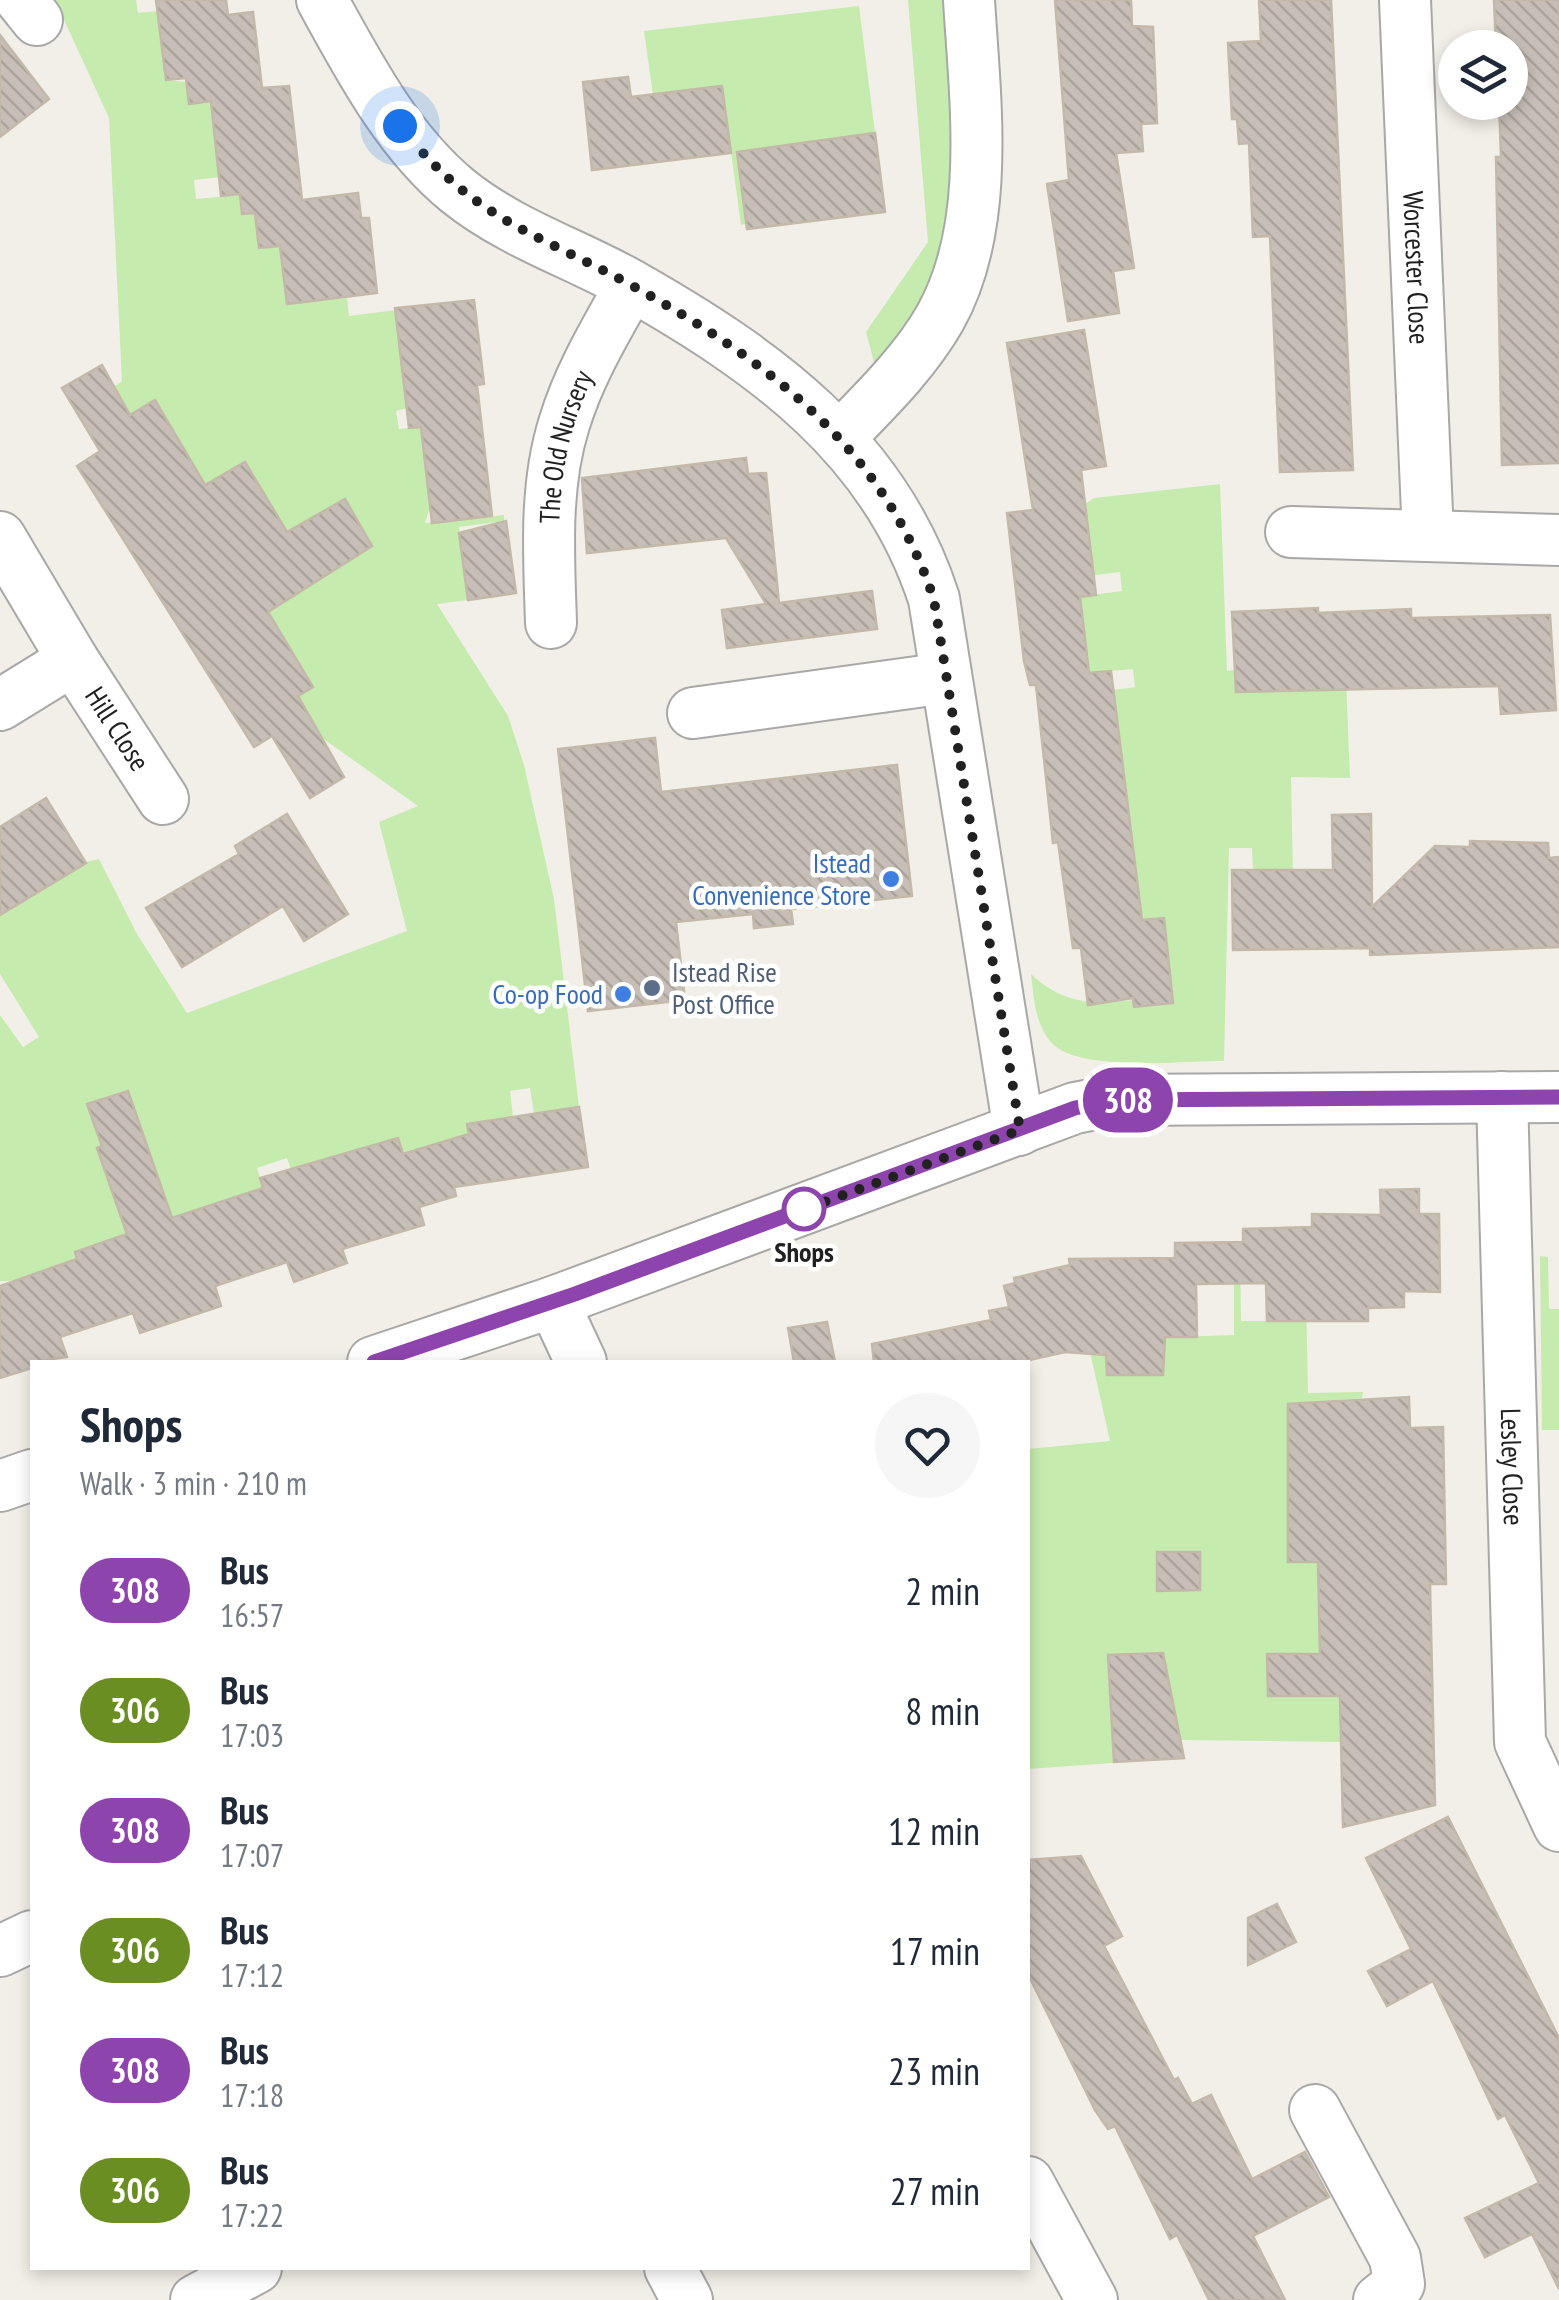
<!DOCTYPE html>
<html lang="en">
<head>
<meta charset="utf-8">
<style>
  body { margin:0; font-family:"PT Sans Narrow",sans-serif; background:#f6f6f7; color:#1f2937; height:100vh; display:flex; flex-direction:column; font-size:38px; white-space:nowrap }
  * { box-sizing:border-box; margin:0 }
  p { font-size:32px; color:#747a83 }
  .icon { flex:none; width:55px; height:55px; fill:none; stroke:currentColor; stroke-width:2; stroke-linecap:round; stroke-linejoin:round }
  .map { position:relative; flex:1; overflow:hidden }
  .drawer { position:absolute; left:30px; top:1360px; width:1000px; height:910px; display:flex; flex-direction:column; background:#fff; border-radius:0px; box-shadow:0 5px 15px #0003 }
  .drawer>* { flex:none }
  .badge { padding:0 20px; border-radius:32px; font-size:35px; line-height:65px }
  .buttons { position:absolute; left:1438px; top:30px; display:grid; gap:20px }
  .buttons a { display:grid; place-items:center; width:90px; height:90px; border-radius:50%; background:#fff; box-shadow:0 5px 15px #0003; font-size:50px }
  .you { position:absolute; width:50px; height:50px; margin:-25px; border:8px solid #fff; border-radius:50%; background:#1a73e8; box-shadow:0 0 0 15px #1a73e833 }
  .map>.badge { position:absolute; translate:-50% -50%; box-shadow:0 0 0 5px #fff }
  .round { display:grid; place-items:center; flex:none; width:105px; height:105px; border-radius:52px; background:#f6f6f7 }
  .headline { display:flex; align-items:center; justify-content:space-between; height:170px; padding:0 50px }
  h1 { font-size:48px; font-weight:600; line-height:75px }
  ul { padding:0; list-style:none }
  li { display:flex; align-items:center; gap:30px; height:120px; padding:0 50px }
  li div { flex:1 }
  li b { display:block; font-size:38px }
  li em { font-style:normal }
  li .badge { min-width:110px; font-weight:700; text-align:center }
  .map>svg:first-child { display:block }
</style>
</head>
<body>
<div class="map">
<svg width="1559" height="2300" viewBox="0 0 1559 2300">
  <defs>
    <pattern id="building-back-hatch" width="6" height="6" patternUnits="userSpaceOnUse" patternTransform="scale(2.5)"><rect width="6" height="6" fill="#c7bfb7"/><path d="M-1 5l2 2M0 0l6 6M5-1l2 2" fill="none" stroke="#aba49d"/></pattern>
  </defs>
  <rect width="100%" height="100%" fill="#f2efe8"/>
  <!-- grass -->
  <g fill="#c6ebae">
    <path d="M 55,0 L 136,0 L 138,13 L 177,9 L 162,44 L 166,80 L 186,82 L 189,104 L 211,101 L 215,137 L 239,175 L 194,180 L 196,199 L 240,195 L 243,214 L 273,213 L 275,229 L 257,231 L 258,247 L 280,246 L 288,304 L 347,298 L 349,316 L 396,310 L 407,408 L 396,411 L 399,429 L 421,427 L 430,507 L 425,523 L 504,515 L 504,521 L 459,527 L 468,600 L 437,604 L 508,716 L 524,765 L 554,899 L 579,1107 L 534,1114 L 530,1088 L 510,1091 L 513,1117 L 468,1124 L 471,1145 L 441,1142 L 403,1154 L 300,1198 L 287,1158 L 257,1168 L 263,1188 L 133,1240 L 110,1240 L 75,1252 L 81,1270 C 65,1271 7,1283 0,1281 L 0,1015 L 23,1047 L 39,1037 L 0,974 L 0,915 L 86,862 L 99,859 L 137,934 L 187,1013 L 407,931 L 379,822 L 418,806 L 311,730 L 273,735 L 308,714 L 298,696 L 313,686 L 301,666 L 286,675 L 155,401 L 126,417 L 110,390 L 122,381 L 109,118 Z"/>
    <path d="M 908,0 L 949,0 C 953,80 968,229 927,299 C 913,323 892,344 875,366 L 866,332 L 928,242 Z"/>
    <path d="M 859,6 L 875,133 L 761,149 L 746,224 L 741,225 L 722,87 L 653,95 L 644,31 Z"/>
    <path d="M 1220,484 L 1227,671 L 1345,656 L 1350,778 L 1291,777 L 1293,878 L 1253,872 L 1252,848 L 1229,848 L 1224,1061 C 1185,1061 1084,1071 1055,1046 C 1035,1028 1034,999 1031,974 C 1063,1004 1092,1005 1133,1000 L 1134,1007 L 1173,1002 L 1164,918 L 1142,920 L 1113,690 L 1135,687 L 1133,669 L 1097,672 L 1089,678 L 1079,593 L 1083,596 L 1122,591 L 1120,572 L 1080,577 L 1085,504 L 1094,498 Z"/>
    <path d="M 1305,1243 L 1308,1393 L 1363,1392 L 1362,1398 L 1288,1404 L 1288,1430 L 1313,1471 L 1287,1471 L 1287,1500 L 1314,1499 L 1390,1531 L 1320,1655 L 1267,1654 L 1267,1695 L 1342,1697 L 1343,1742 L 1181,1740 L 1184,1758 L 1028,1769 L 1028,1449 L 1110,1441 L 1079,1303 L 1100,1302 L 1100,1259 L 1103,1258 L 1107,1375 L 1162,1375 L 1165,1274 L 1173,1337 L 1234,1335 L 1234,1259 L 1240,1244 L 1241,1321 L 1301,1321 Z"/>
    <path d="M 1540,1256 L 1548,1257 L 1549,1309 L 1559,1309 L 1559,1430 L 1542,1430 Z"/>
  </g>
  <!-- building -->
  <g fill="url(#building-back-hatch)" stroke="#c4b8aa" stroke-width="2.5">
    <path d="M 156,0 L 226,0 L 228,15 L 253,12 L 262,88 L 289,86 L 302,200 L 358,193 L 361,218 L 369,218 L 377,293 L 287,304 L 280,246 L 259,248 L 255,213 L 242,214 L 240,194 L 221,196 L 211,101 L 189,104 L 186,78 L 166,80 Z"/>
    <path d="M 1055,0 L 1131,0 L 1132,26 L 1153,27 L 1157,123 L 1141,124 L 1143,151 L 1116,153 L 1134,268 L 1113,271 L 1119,313 L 1068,321 L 1047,184 L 1069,180 Z"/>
    <path d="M 1259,0 L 1331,0 L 1353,470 L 1280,472 L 1270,236 L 1253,237 L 1249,143 L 1239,144 L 1237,119 L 1232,119 L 1228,43 L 1261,41 Z"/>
    <path d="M 1494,0 L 1559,0 L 1559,463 L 1502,465 L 1496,157 L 1501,157 L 1499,102 L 1510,102 L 1510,48 L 1496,48 Z"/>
    <path d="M 0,35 L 49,99 L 0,137 Z"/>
    <path d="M 628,77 L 631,97 L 722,86 L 731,153 L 592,170 L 583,82 Z"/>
    <path d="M 875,133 L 885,212 L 747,229 L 737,152 Z"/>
    <path d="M 474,300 L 484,384 L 477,385 L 492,516 L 432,523 L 421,427 L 409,428 L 395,308 Z"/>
    <path d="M 1084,330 L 1106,466 L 1081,470 L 1096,595 L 1080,597 L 1089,673 L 1111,671 L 1142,920 L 1164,918 L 1173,1003 L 1134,1007 L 1133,998 L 1088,1005 L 1081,948 L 1073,948 L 1058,842 L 1053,843 L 1036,685 L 1030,685 L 1024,661 L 1007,513 L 1033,510 L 1007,343 Z"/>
    <path d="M 102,365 L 130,415 L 155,400 L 205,485 L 245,462 L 287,532 L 345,499 L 372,546 L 268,612 L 313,687 L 298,696 L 344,777 L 310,798 L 272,736 L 254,747 L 77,466 L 100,451 L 62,388 Z"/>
    <path d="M 746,458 L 748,474 L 766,473 L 779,603 L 872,591 L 877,629 L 727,648 L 722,610 L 766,604 L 726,538 L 587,553 L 582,478 Z"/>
    <path d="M 506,521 L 516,593 L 468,600 L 459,533 Z"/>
    <path d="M 1318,608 L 1318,613 L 1411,609 L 1411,618 L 1550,615 L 1556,710 L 1501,714 L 1499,686 L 1236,692 L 1232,612 Z"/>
    <path d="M 655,738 L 661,792 L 897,765 L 912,896 L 791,909 L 793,924 L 754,928 L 753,914 L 676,922 L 685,1000 L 588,1011 L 558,749 Z"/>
    <path d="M 46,798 L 86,863 L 0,915 L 0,827 Z"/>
    <path d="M 287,814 L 348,914 L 304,941 L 283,906 L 182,967 L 146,908 L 239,854 L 235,846 Z"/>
    <path d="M 1371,814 L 1372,907 L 1435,846 L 1470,847 L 1470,841 L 1548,843 L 1549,858 L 1559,857 L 1559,947 L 1370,955 L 1370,948 L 1233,950 L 1232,870 L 1333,870 L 1332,815 Z"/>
    <path d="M 128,1091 L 172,1218 L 263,1188 L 260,1178 L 398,1138 L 403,1154 L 469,1134 L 467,1124 L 579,1107 L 588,1167 L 454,1187 L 456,1196 L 419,1207 L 424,1225 L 342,1249 L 347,1263 L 294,1282 L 287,1262 L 215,1286 L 221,1306 L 140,1333 L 133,1313 L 96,1325 L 60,1337 L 67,1357 L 32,1362 L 32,1368 L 0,1378 L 0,1286 L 77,1259 L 75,1252 L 127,1234 L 97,1148 L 102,1146 L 87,1104 Z"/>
    <path d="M 1419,1189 L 1419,1214 L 1439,1214 L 1440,1292 L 1404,1291 L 1404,1307 L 1368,1308 L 1368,1321 L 1267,1321 L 1266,1283 L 1196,1284 L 1197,1337 L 1165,1337 L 1163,1375 L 1107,1375 L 1106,1355 L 1065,1352 L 1021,1362 L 874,1362 L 872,1344 L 991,1320 L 989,1311 L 1009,1307 L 1004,1286 L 1015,1283 L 1014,1278 L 1070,1265 L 1069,1259 L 1175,1258 L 1175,1243 L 1243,1242 L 1243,1229 L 1312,1227 L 1312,1214 L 1381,1215 L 1380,1190 Z"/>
    <path d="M 827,1322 L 835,1362 L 794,1362 L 788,1328 Z"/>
    <path d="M 1409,1397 L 1410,1428 L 1443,1427 L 1446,1584 L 1430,1584 L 1435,1805 L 1343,1827 L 1340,1696 L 1268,1696 L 1267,1654 L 1320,1654 L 1318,1562 L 1288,1562 L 1288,1404 Z"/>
    <path d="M 1157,1552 L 1200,1552 L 1200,1590 L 1157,1591 Z"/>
    <path d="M 1163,1653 L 1184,1758 L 1114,1762 L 1108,1655 Z"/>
    <path d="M 1448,1817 L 1559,2038 L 1559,2289 L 1532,2234 L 1485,2257 L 1465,2218 L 1539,2183 L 1505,2115 L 1498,2119 L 1433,1981 L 1387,2006 L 1368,1971 L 1411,1949 L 1366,1858 Z"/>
    <path d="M 1081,1856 L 1122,1936 L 1104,1946 L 1174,2080 L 1178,2078 L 1192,2104 L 1211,2095 L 1252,2179 L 1305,2152 L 1329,2197 L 1253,2236 L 1285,2300 L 1209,2300 L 1177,2235 L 1170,2239 L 1115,2126 L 1108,2129 L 1095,2110 L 1028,1974 L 1028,1860 Z"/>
    <path d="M 1277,1904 L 1296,1942 L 1248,1965 L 1248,1918 Z"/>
  </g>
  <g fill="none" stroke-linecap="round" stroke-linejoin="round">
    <!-- minor casing -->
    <g stroke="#a8a8a8" stroke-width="54">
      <g id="minor">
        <path d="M 21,0 L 37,20"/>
        <path d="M 322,0 C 359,67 398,142 458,191 C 510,233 574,253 631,285 C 765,361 885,447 934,599 L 1019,1130"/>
        <path id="s1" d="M 1405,0 L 1428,536"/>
        <path d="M 841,436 C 876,400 915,362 940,318 C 992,226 975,101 969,0"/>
        <path d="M 1291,532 L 1559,540"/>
        <path id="s2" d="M 0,537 L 73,660 L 163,799"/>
        <path id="s3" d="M 551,623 C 549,557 544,488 564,424 C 579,374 606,330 631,285"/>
        <path d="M 0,705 L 73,660"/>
        <path d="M 693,713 L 946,678"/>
        <path id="s4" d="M 1502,1097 L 1520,1742 L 1559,1826"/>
        <path d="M 553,1302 L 581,1362"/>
        <path d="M 373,1362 L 553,1302 L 1075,1108 L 1116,1100 L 1559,1097"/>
        <path d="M 0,1486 L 32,1475"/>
        <path d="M 0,1951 L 32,1936"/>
        <path d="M 1315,2110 L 1395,2258 L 1399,2284 L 1379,2300"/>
        <path d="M 1028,2182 L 1092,2300"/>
        <path d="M 670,2268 L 687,2300"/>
        <path d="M 196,2300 L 256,2268"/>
      </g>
    </g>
    <!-- minor -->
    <use href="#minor" stroke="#fff" stroke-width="50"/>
  </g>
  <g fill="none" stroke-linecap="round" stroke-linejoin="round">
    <!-- line casing -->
    <g stroke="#fff" stroke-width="22">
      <path id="line" d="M 374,1362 L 575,1294 L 1075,1108 L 1116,1100 L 1559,1097"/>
    </g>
    <!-- line -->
    <use href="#line" stroke="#8e44ad" stroke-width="15"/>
    <!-- walk -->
    <path stroke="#212121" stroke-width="10" stroke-dasharray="0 18" d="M 400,126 C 475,220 530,230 629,284 C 764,358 885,448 934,600 L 1020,1130 L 800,1211 L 804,1209"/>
  </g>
  <!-- markers -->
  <g fill="#3f7fe0" stroke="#fff" stroke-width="4">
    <circle cx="891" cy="879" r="10"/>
    <circle cx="623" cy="994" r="10"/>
  </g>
  <circle fill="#5c6f8a" stroke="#fff" stroke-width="4" cx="652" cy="988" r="10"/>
  <circle fill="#fff" stroke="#8e44ad" stroke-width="5" cx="804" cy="1209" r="20"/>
  <g text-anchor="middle" stroke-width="9" stroke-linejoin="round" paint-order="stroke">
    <!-- street labels -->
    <g font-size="28" fill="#212121" stroke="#fff">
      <text dy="10" stroke="none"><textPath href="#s1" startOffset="268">Worcester Close</textPath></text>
      <text dy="10" stroke="none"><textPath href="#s3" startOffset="178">The Old Nursery</textPath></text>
      <text dy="10" stroke="none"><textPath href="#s2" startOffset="225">Hill Close</textPath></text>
      <text dy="10" stroke="none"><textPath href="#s4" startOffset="370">Lesley Close</textPath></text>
    </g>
    <!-- shop labels -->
    <g font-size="28" fill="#366cbe" stroke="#fff" text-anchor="end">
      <text x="871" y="873">Istead<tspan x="871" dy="32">Convenience Store</tspan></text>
      <text x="603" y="1004">Co-op Food</text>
    </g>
    <!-- service labels -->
    <g font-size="28" fill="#4e5e75" stroke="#fff" text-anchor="start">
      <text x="672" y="982">Istead Rise<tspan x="672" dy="32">Post Office</tspan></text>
    </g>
    <!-- stop labels -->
    <g font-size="28" font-weight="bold" fill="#212121" stroke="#fff">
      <text x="804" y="1262">Shops</text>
    </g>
  </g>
</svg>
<div class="buttons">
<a><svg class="icon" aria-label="layers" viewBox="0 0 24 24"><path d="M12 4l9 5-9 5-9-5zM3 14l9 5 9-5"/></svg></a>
</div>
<div class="you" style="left:400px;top:126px"></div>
<b class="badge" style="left:1128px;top:1100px;background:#8e44ad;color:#fff">308</b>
<section class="drawer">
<div class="headline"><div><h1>Shops</h1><p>Walk · 3 min · 210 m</p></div><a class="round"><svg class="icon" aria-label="heart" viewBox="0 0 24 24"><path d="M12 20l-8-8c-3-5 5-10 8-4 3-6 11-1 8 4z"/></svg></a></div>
<ul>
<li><span class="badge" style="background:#8e44ad;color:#fff">308</span><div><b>Bus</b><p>16:57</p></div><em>2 min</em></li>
<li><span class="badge" style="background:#6b8e23;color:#fff">306</span><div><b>Bus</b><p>17:03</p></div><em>8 min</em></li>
<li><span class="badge" style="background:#8e44ad;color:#fff">308</span><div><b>Bus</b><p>17:07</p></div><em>12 min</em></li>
<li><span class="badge" style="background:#6b8e23;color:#fff">306</span><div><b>Bus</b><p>17:12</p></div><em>17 min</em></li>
<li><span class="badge" style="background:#8e44ad;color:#fff">308</span><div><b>Bus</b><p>17:18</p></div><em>23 min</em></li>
<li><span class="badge" style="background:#6b8e23;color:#fff">306</span><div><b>Bus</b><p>17:22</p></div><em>27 min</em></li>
</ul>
</section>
</div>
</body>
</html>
